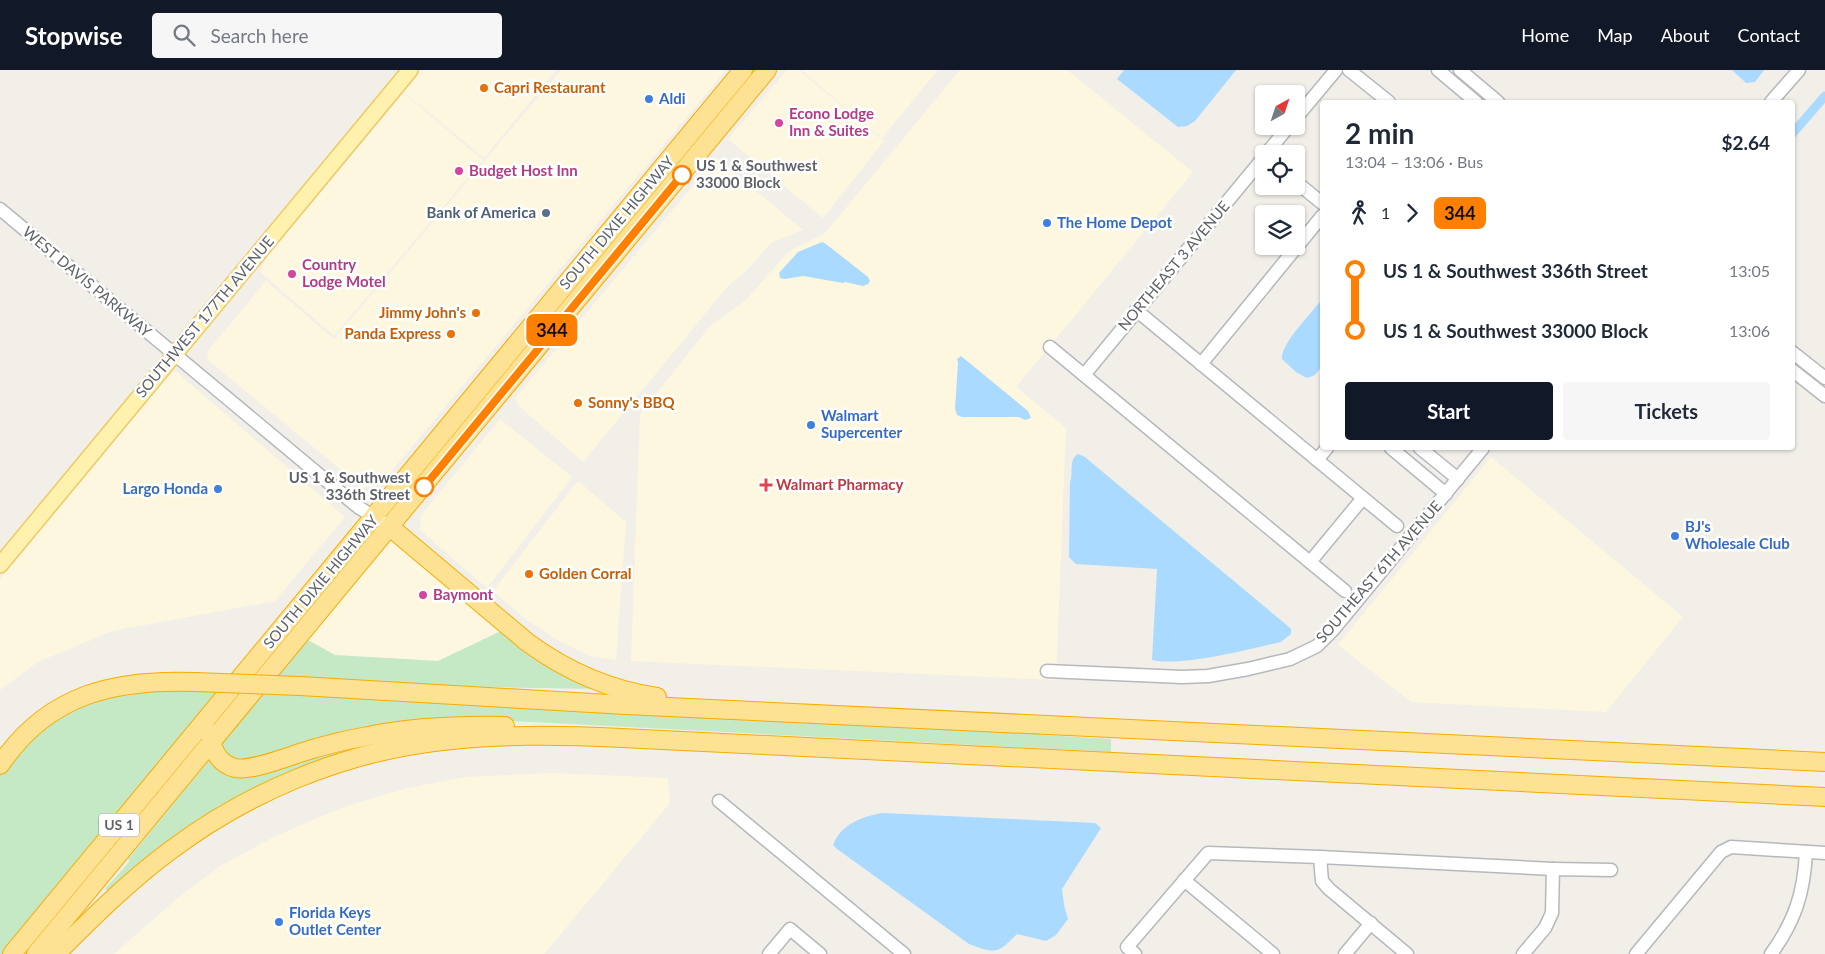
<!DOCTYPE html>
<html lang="en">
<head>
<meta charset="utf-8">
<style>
  body { margin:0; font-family:Lato,sans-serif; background:#f6f6f7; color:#1f2937; height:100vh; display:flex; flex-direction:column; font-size:19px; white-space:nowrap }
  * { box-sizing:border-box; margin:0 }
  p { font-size:16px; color:#747a83 }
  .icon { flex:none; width:28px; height:28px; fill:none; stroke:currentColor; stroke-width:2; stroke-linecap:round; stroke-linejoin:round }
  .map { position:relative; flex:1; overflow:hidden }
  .sheet { position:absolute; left:1320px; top:30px; width:475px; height:350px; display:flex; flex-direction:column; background:#fff; border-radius:5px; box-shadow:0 1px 4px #0004 }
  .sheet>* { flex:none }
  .badge { padding:0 10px; border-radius:8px; font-size:18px; line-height:32px }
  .needle { width:32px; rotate:40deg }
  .fabs { position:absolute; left:1255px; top:15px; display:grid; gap:10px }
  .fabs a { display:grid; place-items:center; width:50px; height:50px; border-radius:5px; background:#fff; box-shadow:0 1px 4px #0004; font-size:25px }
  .map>.badge { position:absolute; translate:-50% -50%; box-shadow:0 0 0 2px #fff }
  .legs { display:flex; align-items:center; gap:8px; height:55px; padding:0 25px; font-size:16px }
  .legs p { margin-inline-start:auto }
  .headline { display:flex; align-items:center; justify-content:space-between; height:85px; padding:0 25px }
  h1 { font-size:28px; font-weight:700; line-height:38px }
  .cta { display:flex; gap:10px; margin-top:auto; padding:10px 25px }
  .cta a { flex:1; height:58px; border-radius:5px; background:#111827; color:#fff; font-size:20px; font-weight:700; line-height:58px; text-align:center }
  .cta a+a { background:#f6f6f7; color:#1f2937 }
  ul { padding:0 25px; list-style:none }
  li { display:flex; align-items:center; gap:18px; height:60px; font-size:19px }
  li i { display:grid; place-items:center; width:8px; height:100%; margin:0 6px; background:currentColor }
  li i::after { content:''; width:12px; height:12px; margin:-6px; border:4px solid; border-radius:50%; background:#fff }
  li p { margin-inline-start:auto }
  li:first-child i { background:linear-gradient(#0000 50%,currentColor 0) }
  li:last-child i { background:linear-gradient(currentColor 50%,#0000 0) }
  header { display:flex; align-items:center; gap:30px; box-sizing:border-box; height:70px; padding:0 25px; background:#111827; color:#fff }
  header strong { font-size:24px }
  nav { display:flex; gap:28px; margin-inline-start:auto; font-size:18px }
  .search { width:350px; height:45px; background:#f6f6f7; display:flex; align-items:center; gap:12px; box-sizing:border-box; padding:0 18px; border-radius:5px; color:#747a83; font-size:19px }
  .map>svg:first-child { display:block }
</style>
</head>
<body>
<header>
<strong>Stopwise</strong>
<div class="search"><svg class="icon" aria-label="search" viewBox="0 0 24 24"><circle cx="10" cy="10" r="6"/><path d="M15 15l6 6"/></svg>Search here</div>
<nav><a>Home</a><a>Map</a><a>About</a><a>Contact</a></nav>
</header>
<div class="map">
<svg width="1825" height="884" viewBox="0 0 1825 884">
  <rect width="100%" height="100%" fill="#f1efe8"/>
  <!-- commercial -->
  <g fill="#fef7e0">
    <path d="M 422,0 L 556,0 L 484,88 L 404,22 Z"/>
    <path d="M 561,0 L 726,0 L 380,415 L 363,418 L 208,290 L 207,282 L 266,211 L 334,269 Z"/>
    <path d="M 787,0 L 799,0 L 884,71 L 823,148 L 728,69 Z"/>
    <path d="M 801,0 L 938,0 L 882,68 Z"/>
    <path d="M 960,0 L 1067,0 L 1193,102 L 1016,317 L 1066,358 L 1056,610 L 631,591 L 640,344 L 710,256 L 747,229 L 788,182 L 825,163 Z"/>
    <path d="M 404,23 L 483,90 L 334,266 L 260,202 L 266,188 Z"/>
    <path d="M 716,88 L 803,160 L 771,173 L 748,199 L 728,216 L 583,392 L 519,336 L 515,328 Z"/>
    <path d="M 174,300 L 345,447 L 275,531 L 112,561 L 38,592 L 0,620 L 0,509 Z"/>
    <path d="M 500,349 L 572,407 L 487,518 L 420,460 L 421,445 Z"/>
    <path d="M 1491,387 L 1683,547 L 1606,642 L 1411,632 L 1338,575 Z"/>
    <path d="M 578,411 L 626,452 L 616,590 L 590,586 L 559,571 L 527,550 L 493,521 Z"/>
    <path d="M 392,470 L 501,561 L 438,591 L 335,585 L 306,569 Z"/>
    <path d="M 551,703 L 668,708 L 670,733 L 544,884 L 114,884 L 178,828 L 222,795 L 264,772 L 296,757 L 347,736 L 404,719 L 465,707 Z"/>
  </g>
  <!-- green -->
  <g fill="#c5e8c5">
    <path d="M 501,561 L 601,619 L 486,617 L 275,607 L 306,569 L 335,585 L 438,591 Z"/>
    <path d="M 221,619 L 3,884 L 0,884 L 0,703 L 52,647 L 123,621 Z"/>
    <path d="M 265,621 L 1027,662 L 1042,665 L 1111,669 L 1111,682 L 512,651 L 479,652 L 244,695 L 217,679 Z"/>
    <path d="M 443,661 L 353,681 L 128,804 L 108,821 L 105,819 L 130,791 L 128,789 L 212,687 L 219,695 L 320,682 Z"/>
  </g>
  <!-- water -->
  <g fill="#aadaff">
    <path d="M 1124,0 L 1236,0 L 1195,51 L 1187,56 L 1178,57 L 1117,9 Z"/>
    <path d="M 1732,0 L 1764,0 L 1755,12 L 1746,13 Z"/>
    <path d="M 822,172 L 826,174 L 868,207 L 870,211 L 868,214 L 863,216 L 845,212 L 843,213 L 803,206 L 785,209 L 780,208 L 779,203 L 798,182 Z"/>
    <path d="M 1322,229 L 1322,296 L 1315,305 L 1307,308 L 1296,302 L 1282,289 C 1280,274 1313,242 1322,229 Z"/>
    <path d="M 961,286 L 1028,341 L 1031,348 L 1025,350 L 1019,347 L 962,347 L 957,345 L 955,339 L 958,293 L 957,289 Z"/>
    <path d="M 1078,384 L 1085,387 L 1092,393 L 1289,557 L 1291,559 L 1291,564 L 1281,572 C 1249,579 1183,597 1152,590 L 1157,499 L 1076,494 L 1069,487 L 1070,413 C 1074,402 1068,390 1078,384 Z"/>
    <path d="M 883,743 L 1095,753 L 1101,758 L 1062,819 L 1064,835 L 1068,849 L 1056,865 L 1046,871 L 1017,864 C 997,884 996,884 969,874 L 837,779 L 833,775 C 841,754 863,746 883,743 Z"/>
  </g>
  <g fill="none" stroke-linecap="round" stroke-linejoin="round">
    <!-- canal -->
    <path stroke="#aadaff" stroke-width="9" d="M 1792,64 L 1825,26"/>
    <!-- minor casing -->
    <g stroke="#b5b8bc" stroke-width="15">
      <g id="minor">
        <path d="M 1349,0 L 1389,32"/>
        <path d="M 1438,0 L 1476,32"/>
        <path d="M 1460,0 L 1498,32"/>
        <path d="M 1771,32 L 1799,0"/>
        <path d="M 1296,48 L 1336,0"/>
        <path d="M 1266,84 L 1289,56"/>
        <path d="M 1296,112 L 1322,133"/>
        <path d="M 0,139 L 358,437 L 381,451"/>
        <path d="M 1136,240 L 1397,456"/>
        <path d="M 1050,277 L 1345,521"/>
        <path d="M 1792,282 L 1825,308"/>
        <path d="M 1201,294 L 1322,146"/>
        <path d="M 1792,300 L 1825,326"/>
        <path d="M 1084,305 L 1264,87"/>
        <path d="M 1391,378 L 1446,424"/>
        <path d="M 1420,378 L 1458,409"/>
        <path d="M 1317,390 L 1327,378"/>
        <path d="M 1310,492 L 1363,428"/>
        <path d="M 1047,601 L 1182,607 L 1208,606 L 1248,599 L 1290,589 L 1317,576 L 1333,560 L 1483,378"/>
        <path d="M 719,731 L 904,884"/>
        <path d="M 1184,810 L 1273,884"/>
        <path d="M 769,884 L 790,859 L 820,884"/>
        <path d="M 1135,884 L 1127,877 L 1208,783 L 1320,787"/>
        <path d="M 1345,884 L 1371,853"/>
        <path d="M 1407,884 L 1329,819 L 1322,811 L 1320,787 L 1553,799"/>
        <path d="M 1523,884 L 1545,858 L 1552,843 L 1553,799 L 1611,800"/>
        <path d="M 1636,884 L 1721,782 L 1731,777 L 1825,783"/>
        <path d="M 1771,884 C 1795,851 1804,823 1806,782"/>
      </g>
    </g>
    <!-- major casing -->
    <g stroke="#f2c960" stroke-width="18">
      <path id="major" d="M 0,495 L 410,0"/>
    </g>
    <!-- highway casing -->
    <g stroke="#f9ab00" stroke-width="20">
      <g id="highway">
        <path d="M 390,457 L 527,572 C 565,600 610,620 657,627"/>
        <path d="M 300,616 L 626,635 L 1825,692"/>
        <path d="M 211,663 C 210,678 219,694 235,698 C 253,702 296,683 316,678 C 333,673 350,669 368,666 C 413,657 459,655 505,656"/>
        <path d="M 0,695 C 48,624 114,609 195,612"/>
        <path d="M 12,884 L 743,0"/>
        <path d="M 36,884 L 767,0"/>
        <path d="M 56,884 C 93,847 129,811 171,780 C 247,723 339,684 434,672 C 496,664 559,665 622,668 L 1825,727"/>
      </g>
    </g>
    <!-- minor -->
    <use href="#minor" stroke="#fff" stroke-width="12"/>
    <!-- major -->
    <use href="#major" stroke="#fff2af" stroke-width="15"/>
    <!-- highway -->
    <use href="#highway" stroke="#fde293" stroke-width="18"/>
    <!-- highway-bridge casing -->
    <g stroke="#f9ab00" stroke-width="20" stroke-linecap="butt">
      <path id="highway-bridge" d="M 195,612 L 300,616"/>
    </g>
    <!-- highway-bridge -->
    <use href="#highway-bridge" stroke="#fde293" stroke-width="18"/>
  </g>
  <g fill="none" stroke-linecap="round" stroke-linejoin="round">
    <!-- line-1 casing -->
    <g stroke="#fff" stroke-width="11">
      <path id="line-1" d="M 424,417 L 682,105"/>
    </g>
    <!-- line-1 -->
    <use href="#line-1" stroke="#ff8000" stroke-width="8"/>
  </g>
  <!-- markers -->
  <g fill="#e8710a" stroke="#fff" stroke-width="2">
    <circle cx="484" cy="18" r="5"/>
    <circle cx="476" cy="243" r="5"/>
    <circle cx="451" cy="264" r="5"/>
    <circle cx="578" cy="333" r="5"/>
    <circle cx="529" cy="504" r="5"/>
  </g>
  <g fill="#3f7fe0" stroke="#fff" stroke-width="2">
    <circle cx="649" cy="29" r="5"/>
    <circle cx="1047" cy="153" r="5"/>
    <circle cx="811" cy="355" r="5"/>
    <circle cx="218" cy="419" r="5"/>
    <circle cx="1675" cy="466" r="5"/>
    <circle cx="279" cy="852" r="5"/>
  </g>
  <g fill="#d1479c" stroke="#fff" stroke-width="2">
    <circle cx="779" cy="53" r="5"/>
    <circle cx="459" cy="101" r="5"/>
    <circle cx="292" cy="204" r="5"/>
    <circle cx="423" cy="525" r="5"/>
  </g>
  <g fill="#fff" stroke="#ff8000" stroke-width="2.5">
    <circle cx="682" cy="105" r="9"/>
    <circle cx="424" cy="417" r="9"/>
  </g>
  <circle fill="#5c6f8a" stroke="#fff" stroke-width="2" cx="546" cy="143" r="5"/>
  <path fill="#e0444e" stroke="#fff" stroke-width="2" d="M763.5 407.5h5v5h5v5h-5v5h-5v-5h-5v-5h5z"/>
  <g text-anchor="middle" stroke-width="5" stroke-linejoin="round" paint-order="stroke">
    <!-- shield labels -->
    <rect fill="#fff" stroke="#8f9295" stroke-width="1" x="99" y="743.5" width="40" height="23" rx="4"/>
    <g font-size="14" font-weight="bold" fill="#5f6368">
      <text x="119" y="760">US 1</text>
    </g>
    <!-- food labels -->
    <g font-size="15" font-weight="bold" fill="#c56008" stroke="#fff" text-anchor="start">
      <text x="494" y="23">Capri Restaurant</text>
      <text x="466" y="248" text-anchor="end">Jimmy John's</text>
      <text x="441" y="269" text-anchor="end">Panda Express</text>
      <text x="588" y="338">Sonny's BBQ</text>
      <text x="539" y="509">Golden Corral</text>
    </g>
    <!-- shop labels -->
    <g font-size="15" font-weight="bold" fill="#366cbe" stroke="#fff" text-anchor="start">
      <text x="659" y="34">Aldi</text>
      <text x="1057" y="158">The Home Depot</text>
      <text x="821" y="351">Walmart<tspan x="821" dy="17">Supercenter</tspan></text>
      <text x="208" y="424" text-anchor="end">Largo Honda</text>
      <text x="1685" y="462">BJ's<tspan x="1685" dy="17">Wholesale Club</tspan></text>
      <text x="289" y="848">Florida Keys<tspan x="289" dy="17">Outlet Center</tspan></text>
    </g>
    <!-- hotel labels -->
    <g font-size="15" font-weight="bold" fill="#b23c85" stroke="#fff" text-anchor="start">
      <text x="789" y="49">Econo Lodge<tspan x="789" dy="17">Inn &amp; Suites</tspan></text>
      <text x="469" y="106">Budget Host Inn</text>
      <text x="302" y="200">Country<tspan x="302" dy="17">Lodge Motel</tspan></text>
      <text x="433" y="530">Baymont</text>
    </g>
    <!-- stop labels -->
    <g font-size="15" font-weight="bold" fill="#5f6368" stroke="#fff" text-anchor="start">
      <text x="696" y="101">US 1 &amp; Southwest<tspan x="696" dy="17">33000 Block</tspan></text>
      <text x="410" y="413" text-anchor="end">US 1 &amp; Southwest<tspan x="410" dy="17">336th Street</tspan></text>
    </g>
    <!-- service labels -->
    <g font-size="15" font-weight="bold" fill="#4e5e75" stroke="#fff" text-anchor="end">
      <text x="536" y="148">Bank of America</text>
    </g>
    <!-- street labels -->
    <g font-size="15" fill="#5f6368" stroke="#fff">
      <text transform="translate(617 153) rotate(-50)" y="5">SOUTH DIXIE HIGHWAY</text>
      <text transform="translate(1174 196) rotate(-50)" y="5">NORTHEAST 3 AVENUE</text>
      <text transform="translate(87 212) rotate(40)" y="5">WEST DAVIS PARKWAY</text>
      <text transform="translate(205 247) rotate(-50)" y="5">SOUTHWEST 177TH AVENUE</text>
      <text transform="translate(1379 502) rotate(-49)" y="5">SOUTHEAST 6TH AVENUE</text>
      <text transform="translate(321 512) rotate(-50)" y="5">SOUTH DIXIE HIGHWAY</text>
    </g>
    <!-- health labels -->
    <g font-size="15" font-weight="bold" fill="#be3a42" stroke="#fff" text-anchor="start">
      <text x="776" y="420">Walmart Pharmacy</text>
    </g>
  </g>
</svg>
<div class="fabs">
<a><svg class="needle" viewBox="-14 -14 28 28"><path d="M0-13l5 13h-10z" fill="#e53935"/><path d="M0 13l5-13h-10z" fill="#747a83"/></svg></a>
<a><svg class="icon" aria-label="locate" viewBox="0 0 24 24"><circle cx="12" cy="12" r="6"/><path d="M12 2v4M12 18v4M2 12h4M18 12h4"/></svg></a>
<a><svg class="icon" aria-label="layers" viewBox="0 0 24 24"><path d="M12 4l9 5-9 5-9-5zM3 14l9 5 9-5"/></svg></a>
</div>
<b class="badge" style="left:552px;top:260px;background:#ff8000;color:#111">344</b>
<section class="sheet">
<div class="headline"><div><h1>2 min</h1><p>13:04 – 13:06 · Bus</p></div><b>$2.64</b></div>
<div class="legs"><svg class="icon" aria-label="walk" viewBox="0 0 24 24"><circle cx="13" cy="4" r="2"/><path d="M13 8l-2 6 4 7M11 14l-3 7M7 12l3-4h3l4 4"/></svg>1<svg class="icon" aria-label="forward" viewBox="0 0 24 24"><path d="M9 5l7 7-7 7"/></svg><b class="badge" style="background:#ff8000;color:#111">344</b></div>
<ul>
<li><i style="color:#ff8000"></i><b>US 1 &amp; Southwest 336th Street</b><p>13:05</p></li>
<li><i style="color:#ff8000"></i><b>US 1 &amp; Southwest 33000 Block</b><p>13:06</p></li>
</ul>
<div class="cta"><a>Start</a><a>Tickets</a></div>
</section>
</div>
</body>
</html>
